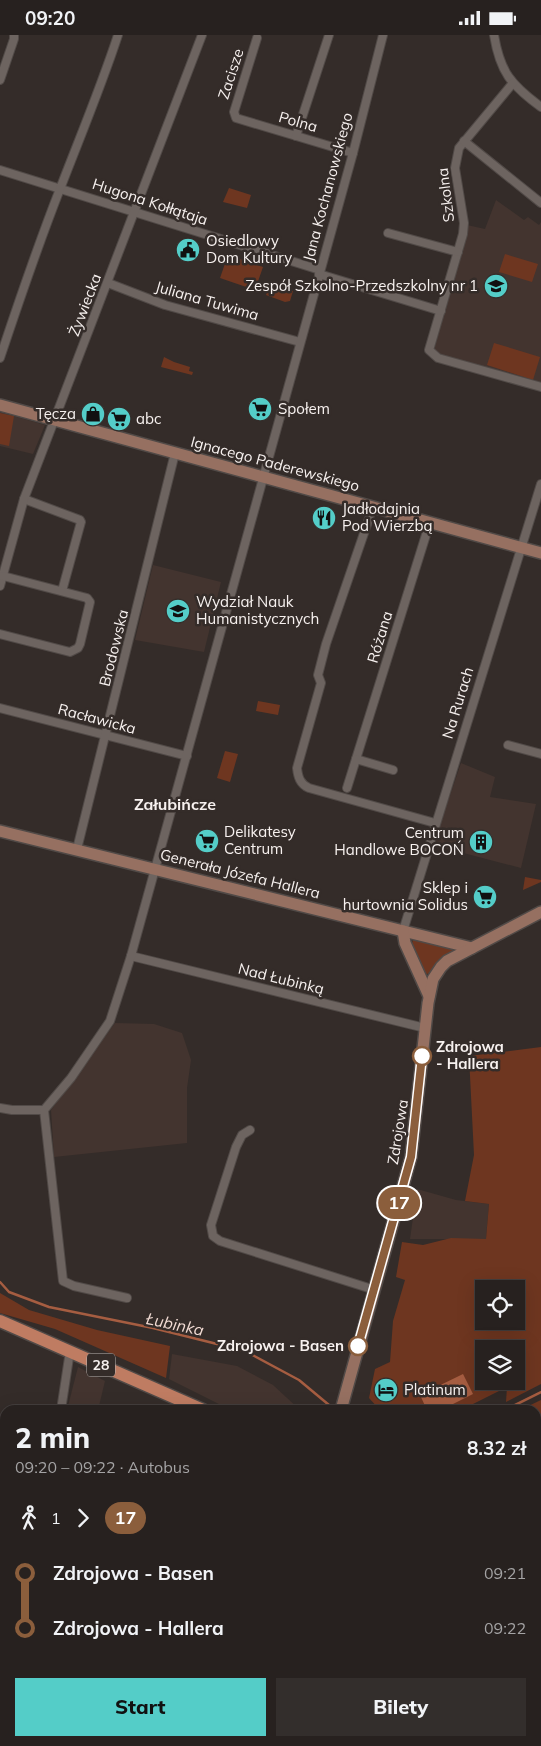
<!DOCTYPE html>
<html lang="pl">
<head>
<meta charset="utf-8">
<style>
  body { margin:0; font-family:Mulish,sans-serif; background:#332e2c; color:#f1f3f6; height:100vh; display:flex; flex-direction:column; font-size:19px; white-space:nowrap }
  * { box-sizing:border-box; margin:0 }
  p { font-size:16px; color:#a4a3a4 }
  .icon { flex:none; width:28px; height:28px; fill:none; stroke:currentColor; stroke-width:2; stroke-linecap:round; stroke-linejoin:round }
  .map { position:relative; flex:1; overflow:hidden }
  .panel { position:absolute; left:0px; top:1370px; width:541px; height:341px; display:flex; flex-direction:column; background:#27211f; border-radius:15px 15px 0 0; box-shadow:0 5px 20px #0002,0 0 0 1px #433e3d }
  .panel>* { flex:none }
  .badge { padding:0 10px; border-radius:16px; font-size:18px; line-height:32px }
  .fabs { position:absolute; left:475px; top:1245px; display:grid; gap:10px }
  .fabs a { display:grid; place-items:center; width:50px; height:50px; border-radius:0px; background:#27211f; box-shadow:0 5px 20px #0002,0 0 0 1px #433e3d; font-size:25px }
  .map>.badge { position:absolute; translate:-50% -50%; box-shadow:0 0 0 2px #fff }
  .legs { display:flex; align-items:center; gap:8px; height:55px; padding:0 15px; font-size:16px }
  .legs p { margin-inline-start:auto }
  .overview { display:flex; align-items:center; justify-content:space-between; height:85px; padding:0 15px }
  h1 { font-size:28px; font-weight:800; line-height:38px }
  .action { display:flex; gap:10px; margin-top:auto; padding:10px 15px }
  .action a { flex:1; height:58px; border-radius:0px; background:#54cdc8; color:#111; font-size:20px; font-weight:800; line-height:58px; text-align:center }
  .action a+a { background:#332e2c; color:#f1f3f6 }
  ul { padding:0 15px; list-style:none }
  li { display:flex; align-items:center; gap:18px; height:55px; font-size:19px }
  li i { display:grid; place-items:center; width:8px; height:100%; margin:0 6px; background:currentColor }
  li i::after { content:''; width:12px; height:12px; margin:-6px; border:4px solid; border-radius:50%; background:#27211f }
  li p { margin-inline-start:auto }
  li:first-child i { background:linear-gradient(#0000 50%,currentColor 0) }
  li:last-child i { background:linear-gradient(currentColor 50%,#0000 0) }
  .status { display:flex; justify-content:space-between; align-items:center; height:35px; padding:0 25px; background:#27211f; direction:ltr }
  .status svg { height:14px; fill:currentColor }
  .map>svg:first-child { display:block }
</style>
</head>
<body>
<div class="status"><b>09:20</b><svg viewBox="0 0 49 12"><path d="M0 12V9h3v3zM5 12V6h3v6zM10 12V3h3v9zM15 12V0h3v12zM26 1h20v11H26zM47 4h2v5h-2z"/></svg></div>
<div class="map">
<svg width="541" height="1711" viewBox="0 0 541 1711">
  <rect width="100%" height="100%" fill="#342c29"/>
  <!-- built -->
  <g fill="#43342f">
    <path d="M 496,165 L 524,185 L 528,182 L 539,190 L 541,187 L 541,348 L 440,321 L 434,315 L 467,190 L 485,194 Z"/>
    <path d="M 0,377 L 45,390 L 33,419 L 0,411 Z"/>
    <path d="M 153,530 L 221,547 L 204,617 L 135,605 Z"/>
    <path d="M 461,728 L 495,742 L 490,762 L 536,769 L 521,833 L 433,810 Z"/>
    <path d="M 115,988 L 154,989 L 182,998 L 191,1025 L 187,1053 L 187,1108 L 54,1122 L 51,1075 Z"/>
    <path d="M 417,1154 L 456,1165 L 489,1169 L 486,1204 L 410,1204 Z"/>
    <path d="M 172,1319 L 237,1331 L 273,1350 L 300,1375 L 231,1375 L 169,1344 Z"/>
    <path d="M 78,1332 L 105,1346 L 98,1375 L 67,1375 Z"/>
  </g>
  <!-- green -->
  <g fill="#6e3620" fill-rule="evenodd">
    <path d="M 229,153 L 251,160 L 247,173 L 223,167 Z"/>
    <path d="M 505,219 L 538,229 L 532,247 L 499,237 Z"/>
    <path d="M 228,220 L 263,232 L 255,255 L 220,243 Z"/>
    <path d="M 269,250 L 293,256 L 290,266 L 285,267 L 266,260 Z"/>
    <path d="M 494,308 L 540,322 L 533,345 L 487,330 Z"/>
    <path d="M 164,322 L 174,327 L 190,332 L 189,336 L 193,337 L 192,340 L 161,332 Z"/>
    <path d="M 0,378 L 14,381 L 9,411 L 0,409 Z"/>
    <path d="M 258,666 L 280,670 L 278,680 L 256,676 Z"/>
    <path d="M 225,716 L 238,719 L 230,747 L 217,743 Z"/>
    <path d="M 525,842 L 541,845 L 541,847 L 523,855 Z"/>
    <path d="M 416,903 L 455,913 L 455,917 L 438,927 L 430,938 L 427,939 L 424,938 L 412,909 L 413,904 Z"/>
    <path d="M 541,1012 L 541,1349 L 506,1367 L 507,1352 L 461,1375 L 380,1375 L 369,1363 L 375,1334 L 390,1327 L 393,1286 L 405,1245 L 396,1242 L 402,1207 L 423,1210 L 451,1203 L 486,1204 L 489,1169 L 465,1166 L 474,1120 L 469,1021 ZM 484,1254 L 516,1254 L 516,1286 L 484,1286 ZM 484,1314 L 516,1314 L 516,1346 L 484,1346 Z"/>
    <path d="M 0,1258 L 29,1275 L 97,1295 L 170,1311 L 166,1343 L 55,1294 L 0,1278 Z"/>
    <path d="M 541,1365 L 541,1379 L 536,1382 L 536,1375 L 520,1375 Z"/>
    <path d="M 541,1390 L 541,1448 L 536,1448 L 536,1392 Z"/>
    <path d="M 0,1539 L 5,1540 L 5,1575 L 0,1587 Z"/>
    <path d="M 0,1626 L 5,1633 L 5,1690 L 3,1703 L 7,1711 L 0,1711 Z"/>
  </g>
  <!-- water -->
  <path fill="#a65d41" d="M 463,1339 L 473,1359 L 441,1375 L 427,1375 L 420,1360 Z"/>
  <g fill="none" stroke-linecap="round" stroke-linejoin="round">
    <!-- stream -->
    <g stroke="#a65d41" stroke-width="2.5">
      <path d="M 0,1247 L 9,1257 L 49,1272 L 153,1293 L 245,1316 L 299,1345 L 335,1375"/>
      <path d="M 505,1375 L 541,1357"/>
      <path d="M 343,1711 L 344,1706"/>
    </g>
    <!-- street casing -->
    <g stroke="#514a47" stroke-width="10">
      <g id="street">
        <path d="M 494,0 C 500,37 511,50 541,72"/>
        <path d="M 257,3 L 234,77 L 236,83 L 353,118"/>
        <path d="M 0,45 L 14,4 L 14,0"/>
        <path d="M 513,48 L 459,113 L 455,133 L 464,188 L 463,199 L 429,315 L 438,323 L 541,352"/>
        <path d="M 296,101 L 329,0"/>
        <path d="M 464,106 L 541,168"/>
        <path d="M 0,135 L 320,235"/>
        <path d="M 388,198 L 458,217"/>
        <path d="M 319,239 L 441,276"/>
        <path d="M 108,248 L 165,270 L 300,307"/>
        <path d="M 0,323 C 19,266 38,210 60,154 C 80,102 101,52 118,0"/>
        <path d="M 24,464 L 80,485 L 81,487 L 62,556"/>
        <path d="M 373,472 L 326,609 L 318,640 L 321,648 L 297,733 C 298,742 300,749 309,753 L 435,788"/>
        <path d="M 0,551 L 24,464 L 202,0"/>
        <path d="M 0,599 L 70,617 L 78,613 L 80,609 L 90,567 L 87,563 L 3,541"/>
        <path d="M 0,673 L 187,721"/>
        <path d="M 508,710 L 541,719"/>
        <path d="M 393,735 L 356,724 L 430,487"/>
        <path d="M 347,753 L 356,724"/>
        <path d="M 77,814 L 175,418"/>
        <path d="M 403,896 L 541,449"/>
        <path d="M 131,921 L 425,993"/>
        <path d="M 0,1073 L 12,1075 L 44,1075"/>
        <path d="M 250,1095 L 242,1100 L 236,1112 L 211,1190 L 213,1201 L 220,1206 L 375,1255"/>
        <path d="M 127,1263 L 74,1251 L 63,1246 L 44,1075 L 71,1043 L 110,986 L 131,921 L 353,118 L 383,0"/>
        <path d="M 61,1375 L 70,1316"/>
        <path d="M 0,1444 L 5,1448"/>
        <path d="M 301,1711 L 301,1706"/>
      </g>
    </g>
    <!-- secondary casing -->
    <g stroke="#514a47" stroke-width="14">
      <g id="secondary">
        <path d="M 0,370 L 541,518"/>
        <path d="M 0,796 L 472,913"/>
        <path d="M 403,896 L 405,908 L 429,961"/>
        <path d="M 341,1375 L 411,1122 L 428,968 L 433,944 L 441,932 L 447,926 L 541,877"/>
      </g>
    </g>
    <!-- primary casing -->
    <g stroke="#514a47" stroke-width="15">
      <g id="primary">
        <path d="M 0,1286 L 203,1375"/>
        <path d="M 536,1459 L 541,1459"/>
      </g>
    </g>
    <!-- street -->
    <use href="#street" stroke="#6d6460" stroke-width="8"/>
    <!-- secondary -->
    <use href="#secondary" stroke="#967061" stroke-width="11"/>
    <!-- primary -->
    <use href="#primary" stroke="#bf7c62" stroke-width="12"/>
  </g>
  <g fill="none" stroke-linecap="round" stroke-linejoin="round">
    <!-- line-1 casing -->
    <g stroke="#fff" stroke-width="11">
      <path id="line-1" d="M 358,1311 L 411,1122 L 422,1021"/>
    </g>
    <!-- line-1 -->
    <use href="#line-1" stroke="#8b5e3c" stroke-width="8"/>
  </g>
  <!-- icons -->
  <defs>
    <g id="civic-disc" transform="scale(1.25)"><circle r="9.5" fill="#54cdc8" stroke="#342c29"/><path d="M-.6-6.5H3V-4.5H.6V-3L4-1V1h2V6H-6V1h2V-1L-.6-3ZM-1.2 2.5V6h2.4V2.5Z" fill="#111"/></g>
    <g id="school-disc" transform="scale(1.25)"><circle r="9.5" fill="#54cdc8" stroke="#342c29"/><path d="M0-5L7-2L0 1L-7-2ZM-4 1L0 2.5L4 1V4Q0 6-4 4Z" fill="#111"/></g>
    <g id="supermarket-disc" transform="scale(1.25)"><circle r="9.5" fill="#54cdc8" stroke="#342c29"/><path d="M-6-5.5h2.5l.6 2H6L4.5 2H-2.5L-4.4-4H-6ZM-1.5 3.2a1.3 1.3 0 1 0 .1 0ZM3 3.2a1.3 1.3 0 1 0 .1 0Z" fill="#111"/></g>
    <g id="shop-disc" transform="scale(1.25)"><circle r="9.5" fill="#54cdc8" stroke="#342c29"/><path d="M-5-2.5h2.3a2.7 3.5 0 0 1 5.4 0H5L5.5 6h-11ZM-1.5-2.5h3a1.5 2.3 0 0 0-3 0Z" fill="#111"/></g>
    <g id="restaurant-disc" transform="scale(1.25)"><circle r="9.5" fill="#54cdc8" stroke="#342c29"/><path d="M-5-6h1v4h1v-4h1v4h1v-4h1v5L-1.5 .5V6h-2V.5L-5-1ZM5-6V6H3V1.5H1.5Q1.5-4 5-6Z" fill="#111"/></g>
    <g id="university-disc" transform="scale(1.25)"><circle r="9.5" fill="#54cdc8" stroke="#342c29"/><path d="M0-5L7-2L0 1L-7-2ZM-4 1L0 2.5L4 1V4Q0 6-4 4Z" fill="#111"/></g>
    <g id="building-disc" transform="scale(1.25)"><circle r="9.5" fill="#54cdc8" stroke="#342c29"/><path d="M-4-6H4V6H1V3H-1V6H-4ZM-2.5-4.3h1.7v1.8h-1.7ZM.8-4.3h1.7v1.8H.8ZM-2.5-1h1.7V.8h-1.7ZM.8-1h1.7V.8H.8Z" fill="#111"/></g>
    <g id="hotel-disc" transform="scale(1.25)"><circle r="9.5" fill="#54cdc8" stroke="#342c29"/><path d="M-6-4.5h1.5V1H6V5H4.5V3h-9V5H-6ZM-4 0a1.8 1.8 0 1 1 3.6 0ZM.5 0V-2.5h3Q6-2.5 6 0Z" fill="#111"/></g>
  </defs>
  <g fill-rule="evenodd">
    <use href="#civic-disc" x="188" y="215"/>
    <use href="#school-disc" x="496" y="251"/>
    <use href="#supermarket-disc" x="260" y="374"/>
    <use href="#shop-disc" x="93" y="379"/>
    <use href="#supermarket-disc" x="119" y="384"/>
    <use href="#restaurant-disc" x="324" y="483"/>
    <use href="#university-disc" x="178" y="576"/>
    <use href="#supermarket-disc" x="207" y="806"/>
    <use href="#building-disc" x="481" y="807"/>
    <use href="#supermarket-disc" x="485" y="862"/>
    <use href="#hotel-disc" x="386" y="1355"/>
  </g>
  <!-- markers -->
  <g fill="#fff" stroke="#8b5e3c" stroke-width="2.5">
    <circle cx="422" cy="1021" r="9"/>
    <circle cx="358" cy="1311" r="9"/>
  </g>
  <g text-anchor="middle" stroke-width="5" stroke-linejoin="round" paint-order="stroke">
    <!-- shield labels -->
    <rect fill="#342c29" stroke="#bcb6b4" stroke-width="1" x="87" y="1318.5" width="28" height="23" rx="4"/>
    <g font-size="14" font-weight="bold" fill="#f7f1ef">
      <text x="101" y="1335">28</text>
    </g>
    <!-- street labels -->
    <g font-size="15" fill="#f7f1ef" stroke="#342c29">
      <text transform="translate(231 39) rotate(-72)" y="5">Zacisze</text>
      <text transform="translate(298 87) rotate(16)" y="5">Polna</text>
      <text transform="translate(328 152) rotate(-75)" y="5">Jana Kochanowskiego</text>
      <text transform="translate(446 160) rotate(-97)" y="5">Szkolna</text>
      <text transform="translate(150 167) rotate(18)" y="5">Hugona Kołłątaja</text>
      <text transform="translate(207 266) rotate(16)" y="5">Juliana Tuwima</text>
      <text transform="translate(85 270) rotate(-69)" y="5">Żywiecka</text>
      <text transform="translate(275 429) rotate(15)" y="5">Ignacego Paderewskiego</text>
      <text transform="translate(380 602) rotate(-73)" y="5">Różana</text>
      <text transform="translate(114 613) rotate(-76)" y="5">Brodowska</text>
      <text transform="translate(458 668) rotate(-73)" y="5">Na Rurach</text>
      <text transform="translate(97 684) rotate(15)" y="5">Racławicka</text>
      <text transform="translate(240 839) rotate(14)" y="5">Generała Józefa Hallera</text>
      <text transform="translate(281 944) rotate(14)" y="5">Nad Łubinką</text>
      <text transform="translate(398 1097) rotate(-81)" y="5">Zdrojowa</text>
    </g>
    <!-- poi labels -->
    <g font-size="15" fill="#f7f1ef" stroke="#342c29" text-anchor="start">
      <text x="206" y="211">Osiedlowy<tspan x="206" dy="17">Dom Kultury</tspan></text>
      <text x="478" y="256" text-anchor="end">Zespół Szkolno-Przedszkolny nr 1</text>
      <text x="278" y="379">Społem</text>
      <text x="76" y="384" text-anchor="end">Tęcza</text>
      <text x="136" y="389">abc</text>
      <text x="342" y="479">Jadłodajnia<tspan x="342" dy="17">Pod Wierzbą</tspan></text>
      <text x="196" y="572">Wydział Nauk<tspan x="196" dy="17">Humanistycznych</tspan></text>
      <text x="224" y="802">Delikatesy<tspan x="224" dy="17">Centrum</tspan></text>
      <text x="464" y="803" text-anchor="end">Centrum<tspan x="464" dy="17">Handlowe BOCOŃ</tspan></text>
      <text x="468" y="858" text-anchor="end">Sklep i<tspan x="468" dy="17">hurtownia Solidus</tspan></text>
      <text x="404" y="1360">Platinum</text>
    </g>
    <!-- stop labels -->
    <g font-size="15" font-weight="bold" fill="#f7f1ef" stroke="#342c29" text-anchor="start">
      <text x="436" y="1017">Zdrojowa<tspan x="436" dy="17">- Hallera</tspan></text>
      <text x="344" y="1316" text-anchor="end">Zdrojowa - Basen</text>
    </g>
    <!-- neighbourhood labels -->
    <g font-size="16" font-weight="bold" fill="#f7f1ef" stroke="#342c29">
      <text x="175" y="775">Załubińcze</text>
    </g>
    <!-- water labels -->
    <g font-size="16" font-style="italic" fill="#f2dcd4" stroke="#342c29">
      <text transform="translate(175 1289) rotate(12)" y="6">Łubinka</text>
    </g>
  </g>
</svg>
<div class="fabs">
<a><svg class="icon" aria-label="locate" viewBox="0 0 24 24"><circle cx="12" cy="12" r="6"/><path d="M12 2v4M12 18v4M2 12h4M18 12h4"/></svg></a>
<a><svg class="icon" aria-label="layers" viewBox="0 0 24 24"><path d="M12 4l9 5-9 5-9-5zM3 14l9 5 9-5"/></svg></a>
</div>
<b class="badge" style="left:399px;top:1168px;background:#8b5e3c;color:#fff">17</b>
<section class="panel">
<div class="overview"><div><h1>2 min</h1><p>09:20 – 09:22 · Autobus</p></div><b>8.32 zł</b></div>
<div class="legs"><svg class="icon" aria-label="walk" viewBox="0 0 24 24"><circle cx="13" cy="4" r="2"/><path d="M13 8l-2 6 4 7M11 14l-3 7M7 12l3-4h3l4 4"/></svg>1<svg class="icon" aria-label="forward" viewBox="0 0 24 24"><path d="M9 5l7 7-7 7"/></svg><b class="badge" style="background:#8b5e3c;color:#fff">17</b></div>
<ul>
<li><i style="color:#8b5e3c"></i><b>Zdrojowa - Basen</b><p>09:21</p></li>
<li><i style="color:#8b5e3c"></i><b>Zdrojowa - Hallera</b><p>09:22</p></li>
</ul>
<div class="action"><a>Start</a><a>Bilety</a></div>
</section>
</div>
</body>
</html>
